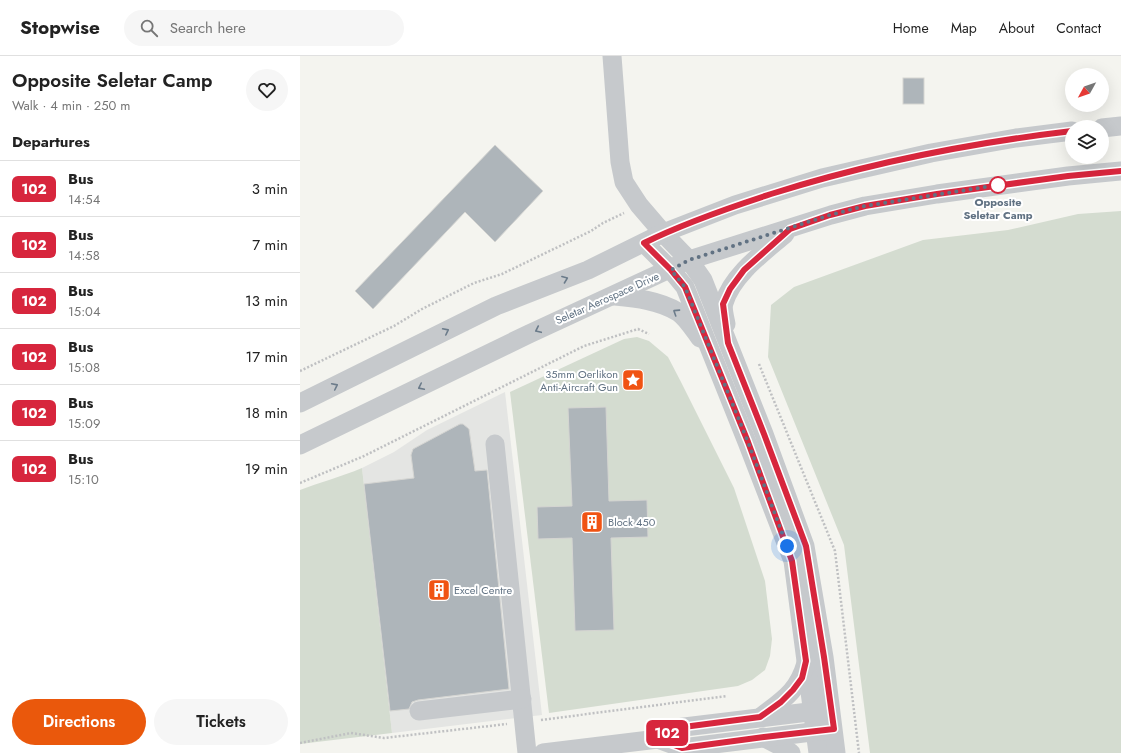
<!DOCTYPE html>
<html lang="en">
<head>
<meta charset="utf-8">
<style>
  body { margin:0; font-family:Jost,sans-serif; background:#f6f6f6; color:#222; height:100vh; display:flex; flex-direction:column; font-size:15px; white-space:nowrap }
  * { box-sizing:border-box; margin:0 }
  p { font-size:13px; color:#767676 }
  .icon { flex:none; width:22px; height:22px; fill:none; stroke:currentColor; stroke-width:2; stroke-linecap:round; stroke-linejoin:round }
  .map { position:relative; flex:1; overflow:hidden }
  .panel { display:flex; flex-direction:column; background:#fff; width:300px }
  .panel>* { flex:none }
  .badge { padding:0 8px; border-radius:6px; font-size:14px; line-height:26px }
  .needle { width:26px; rotate:230deg }
  .tools { position:absolute; left:765px; top:12px; display:grid; gap:8px }
  .tools a { display:grid; place-items:center; width:44px; height:44px; border-radius:50%; background:#fff; box-shadow:0 4px 16px #0002; font-size:20px }
  .you { position:absolute; width:20px; height:20px; margin:-10px; border:3px solid #fff; border-radius:50%; background:#1a73e8; box-shadow:0 0 0 6px #1a73e833 }
  .map>.badge { position:absolute; translate:-50% -50%; box-shadow:0 0 0 2px #fff }
  h2 { padding:0 12px; font-size:15px; line-height:36px }
  .round { display:grid; place-items:center; flex:none; width:42px; height:42px; border-radius:21px; background:#f6f6f6 }
  .head { display:flex; align-items:center; justify-content:space-between; height:68px; padding:0 12px }
  h1 { font-size:19px; font-weight:600; line-height:30px }
  .primary-button { display:flex; gap:8px; margin-top:auto; padding:8px 12px }
  .primary-button a { flex:1; height:46px; border-radius:24px; background:#ea580c; color:#fff; font-size:16px; font-weight:600; line-height:46px; text-align:center }
  .primary-button a+a { background:#f6f6f6; color:#222 }
  ul { padding:0; list-style:none }
  li { display:flex; align-items:center; gap:12px; height:56px; padding:0 12px; border-top:1px solid #e0e0e0 }
  li div { flex:1 }
  li b { display:block; font-size:15px }
  li em { font-style:normal }
  li .badge { min-width:44px; font-weight:700; text-align:center }
  header { display:flex; align-items:center; gap:24px; box-sizing:border-box; height:56px; padding:0 20px; background:#fff; border-bottom:1px solid #e0e0e0 }
  header strong { font-size:19px }
  nav { display:flex; gap:22px; margin-inline-start:auto; font-size:14px }
  .search { width:280px; height:36px; background:#f6f6f6; display:flex; align-items:center; gap:10px; box-sizing:border-box; padding:0 14px; border-radius:22px; color:#767676; font-size:15px }
  main { display:flex; flex:1; min-height:0 }
  .map>svg:first-child { display:block }
</style>
</head>
<body>
<header>
<strong>Stopwise</strong>
<div class="search"><svg class="icon" aria-label="search" viewBox="0 0 24 24"><circle cx="10" cy="10" r="6"/><path d="M15 15l6 6"/></svg>Search here</div>
<nav><a>Home</a><a>Map</a><a>About</a><a>Contact</a></nav>
</header>
<main>
<section class="panel">
<div class="head"><div><h1>Opposite Seletar Camp</h1><p>Walk · 4 min · 250 m</p></div><a class="round"><svg class="icon" aria-label="heart" viewBox="0 0 24 24"><path d="M12 20l-8-8c-3-5 5-10 8-4 3-6 11-1 8 4z"/></svg></a></div>
<h2>Departures</h2>
<ul>
<li><span class="badge" style="background:#d7263d;color:#fff">102</span><div><b>Bus</b><p>14:54</p></div><em>3 min</em></li>
<li><span class="badge" style="background:#d7263d;color:#fff">102</span><div><b>Bus</b><p>14:58</p></div><em>7 min</em></li>
<li><span class="badge" style="background:#d7263d;color:#fff">102</span><div><b>Bus</b><p>15:04</p></div><em>13 min</em></li>
<li><span class="badge" style="background:#d7263d;color:#fff">102</span><div><b>Bus</b><p>15:08</p></div><em>17 min</em></li>
<li><span class="badge" style="background:#d7263d;color:#fff">102</span><div><b>Bus</b><p>15:09</p></div><em>18 min</em></li>
<li><span class="badge" style="background:#d7263d;color:#fff">102</span><div><b>Bus</b><p>15:10</p></div><em>19 min</em></li>
</ul>
<div class="primary-button"><a>Directions</a><a>Tickets</a></div>
</section>
<div class="map">
<svg width="821" height="697" viewBox="0 0 821 697">
  <rect width="100%" height="100%" fill="#f4f4ef"/>
  <!-- built -->
  <path fill="#e4e5e3" d="M 205,336 L 242,659 L 92,677 L 62,412 L 94,396 L 127,374 Z"/>
  <!-- green -->
  <g fill="#d4dcd0">
    <path d="M 821,155 L 821,697 L 570,697 L 544,489 L 468,301 L 471,249 L 494,231 L 623,184 L 708,174 L 778,158 Z"/>
    <path d="M 337,281 L 349,285 L 368,301 L 381,326 L 434,432 L 465,525 L 472,583 L 470,600 L 465,614 L 452,624 L 438,630 L 249,657 L 210,336 L 324,283 Z"/>
    <path d="M 62,412 L 92,677 L 0,688 L 0,434 C 20,426 41,421 62,412 Z"/>
  </g>
  <!-- building -->
  <g fill="#aeb5ba" stroke="#d5d5d2">
    <rect x="603" y="22" width="21" height="26"/>
    <path d="M 195,89 L 243,135 L 195,186 L 165,156 L 73,253 L 55,235 Z"/>
    <path d="M 306,351 L 309,445 L 347,444 L 348,481 L 311,482 L 314,574 L 275,575 L 272,482 L 238,483 L 237,451 L 272,450 L 268,352 Z"/>
    <path d="M 160,368 L 163,368 L 169,373 L 175,415 L 187,414 L 209,633 L 118,644 L 112,646 L 109,653 L 90,655 L 64,428 L 114,422 L 111,399 L 113,393 Z"/>
  </g>
  <g fill="none" stroke-linecap="round" stroke-linejoin="round">
    <!-- path -->
    <g stroke="#bfc0c2" stroke-width="2.5" stroke-dasharray="2 2" stroke-linecap="butt">
      <path d="M 459,308 L 535,495 L 559,697"/>
      <path d="M 0,315 L 94,270 L 122,253 L 174,227 L 202,218 L 291,175 L 303,167 L 324,157"/>
      <path d="M 0,427 L 64,400 L 284,290 L 338,273 L 349,278"/>
      <path d="M 241,664 L 427,640"/>
      <path d="M 0,687 L 51,677 L 84,682 L 207,668"/>
    </g>
    <!-- minor -->
    <g stroke="#c6c9cc" stroke-width="19">
      <path d="M 312,0 L 320,106 L 324,126 L 339,149 L 363,177 L 389,204 L 403,224 L 464,378 L 505,490 L 524,601 L 536,697"/>
      <path d="M 802,72 L 821,70"/>
      <path d="M 344,187 L 371,214 L 385,231 L 447,386 L 493,505 L 518,697"/>
      <path d="M 314,240 C 335,242 358,244 378,256 C 386,261 394,274 400,282"/>
      <path d="M 426,268 C 425,262 422,253 424,247 C 432,219 464,196 485,178"/>
      <path d="M 0,347 L 196,250 L 288,214 L 363,177 L 435,149 L 522,122 L 631,97 L 716,82 L 772,75"/>
      <path d="M 195,388 L 227,697"/>
      <path d="M 0,389 L 229,278 L 389,204 L 531,159 L 565,150 L 637,138 L 768,120 L 821,115"/>
      <path d="M 119,655 L 222,643"/>
      <path d="M 462,660 C 484,643 498,635 506,607"/>
      <path d="M 463,681 L 484,692 L 491,697"/>
      <path d="M 358,683 L 382,692 L 528,674"/>
      <path d="M 243,697 L 358,683 L 376,672 L 525,654"/>
    </g>
  </g>
  <!-- one-way arrows -->
  <defs><path id="oneway-chevron" d="M-2-3.5L2.5 0L-2 3.5" fill="none" stroke-width="1.6" stroke-linecap="round" stroke-linejoin="round"/></defs>
  <g stroke="#6b7b8a">
    <use href="#oneway-chevron" transform="translate(265 223) rotate(-21)"/>
    <use href="#oneway-chevron" transform="translate(376 256) rotate(-147)"/>
    <use href="#oneway-chevron" transform="translate(238 274) rotate(155)"/>
    <use href="#oneway-chevron" transform="translate(146 275) rotate(-27)"/>
    <use href="#oneway-chevron" transform="translate(35 330) rotate(-26)"/>
    <use href="#oneway-chevron" transform="translate(121 331) rotate(154)"/>
  </g>
  <g fill="none" stroke-linecap="round" stroke-linejoin="round">
    <!-- line casing -->
    <g stroke="#fff" stroke-width="9">
      <path id="line" d="M 772,75 C 670,87 569,107 471,138 C 428,152 384,167 344,187 L 371,214 L 385,231 L 448,386 L 492,505 L 506,605 L 502,622 L 493,634 L 481,646 L 460,661 L 376,672 L 358,683 L 382,692 L 464,681 L 534,673 L 524,601 L 506,490 L 464,378 L 428,287 L 423,248 L 430,233 L 444,214 L 490,173 L 530,159 L 565,150 L 637,138 L 768,120 L 821,115"/>
    </g>
    <!-- line -->
    <use href="#line" stroke="#d7263d" stroke-width="6"/>
    <!-- walk -->
    <path stroke="#617283" stroke-width="4" stroke-dasharray="0 7.2" d="M 487,490 L 448,386 L 385,231 L 371,214 L 389,204 L 530,159 L 565,150 L 698,129"/>
  </g>
  <!-- icons -->
  <defs>
    <g id="sight-square" transform="scale(1.15)"><rect x="-9" y="-9" width="18" height="18" rx="4" fill="#f05313" stroke="#fff"/><path d="M0-6L1.8-2.2L6-1.7L2.9 1.2L3.7 5.4L0 3.3L-3.7 5.4L-2.9 1.2L-6-1.7L-1.8-2.2Z" fill="#fff"/></g>
    <g id="building-square" transform="scale(1.15)"><rect x="-9" y="-9" width="18" height="18" rx="4" fill="#f05313" stroke="#fff"/><path d="M-4-6H4V6H1V3H-1V6H-4ZM-2.5-4.3h1.7v1.8h-1.7ZM.8-4.3h1.7v1.8H.8ZM-2.5-1h1.7V.8h-1.7ZM.8-1h1.7V.8H.8Z" fill="#fff"/></g>
  </defs>
  <g fill-rule="evenodd">
    <use href="#sight-square" x="333" y="324"/>
    <use href="#building-square" x="292" y="466"/>
    <use href="#building-square" x="139" y="534"/>
  </g>
  <!-- markers -->
  <circle fill="#fff" stroke="#d7263d" stroke-width="2" cx="698" cy="129" r="8"/>
  <g text-anchor="middle" stroke-width="4" stroke-linejoin="round" paint-order="stroke">
    <!-- stop labels -->
    <g font-size="11" font-weight="bold" fill="#617283" stroke="#fff">
      <text x="698" y="150">Opposite<tspan x="698" dy="13">Seletar Camp</tspan></text>
    </g>
    <!-- street labels -->
    <g font-size="11" fill="#617283" stroke="#fff">
      <text transform="translate(307 242) rotate(-24)" y="4">Seletar Aerospace Drive</text>
    </g>
    <!-- poi labels -->
    <g font-size="11" fill="#617283" stroke="#fff" text-anchor="start">
      <text x="318" y="322" text-anchor="end">35mm Oerlikon<tspan x="318" dy="13">Anti-Aircraft Gun</tspan></text>
      <text x="308" y="470">Block 450</text>
      <text x="154" y="538">Excel Centre</text>
    </g>
  </g>
</svg>
<div class="tools">
<a><svg class="needle" viewBox="-14 -14 28 28"><path d="M0-13l5 13h-10z" fill="#e53935"/><path d="M0 13l5-13h-10z" fill="#767676"/></svg></a>
<a><svg class="icon" aria-label="layers" viewBox="0 0 24 24"><path d="M12 4l9 5-9 5-9-5zM3 14l9 5 9-5"/></svg></a>
</div>
<div class="you" style="left:487px;top:490px"></div>
<b class="badge" style="left:367px;top:677px;background:#d7263d;color:#fff">102</b>
</div>
</main>
</body>
</html>
